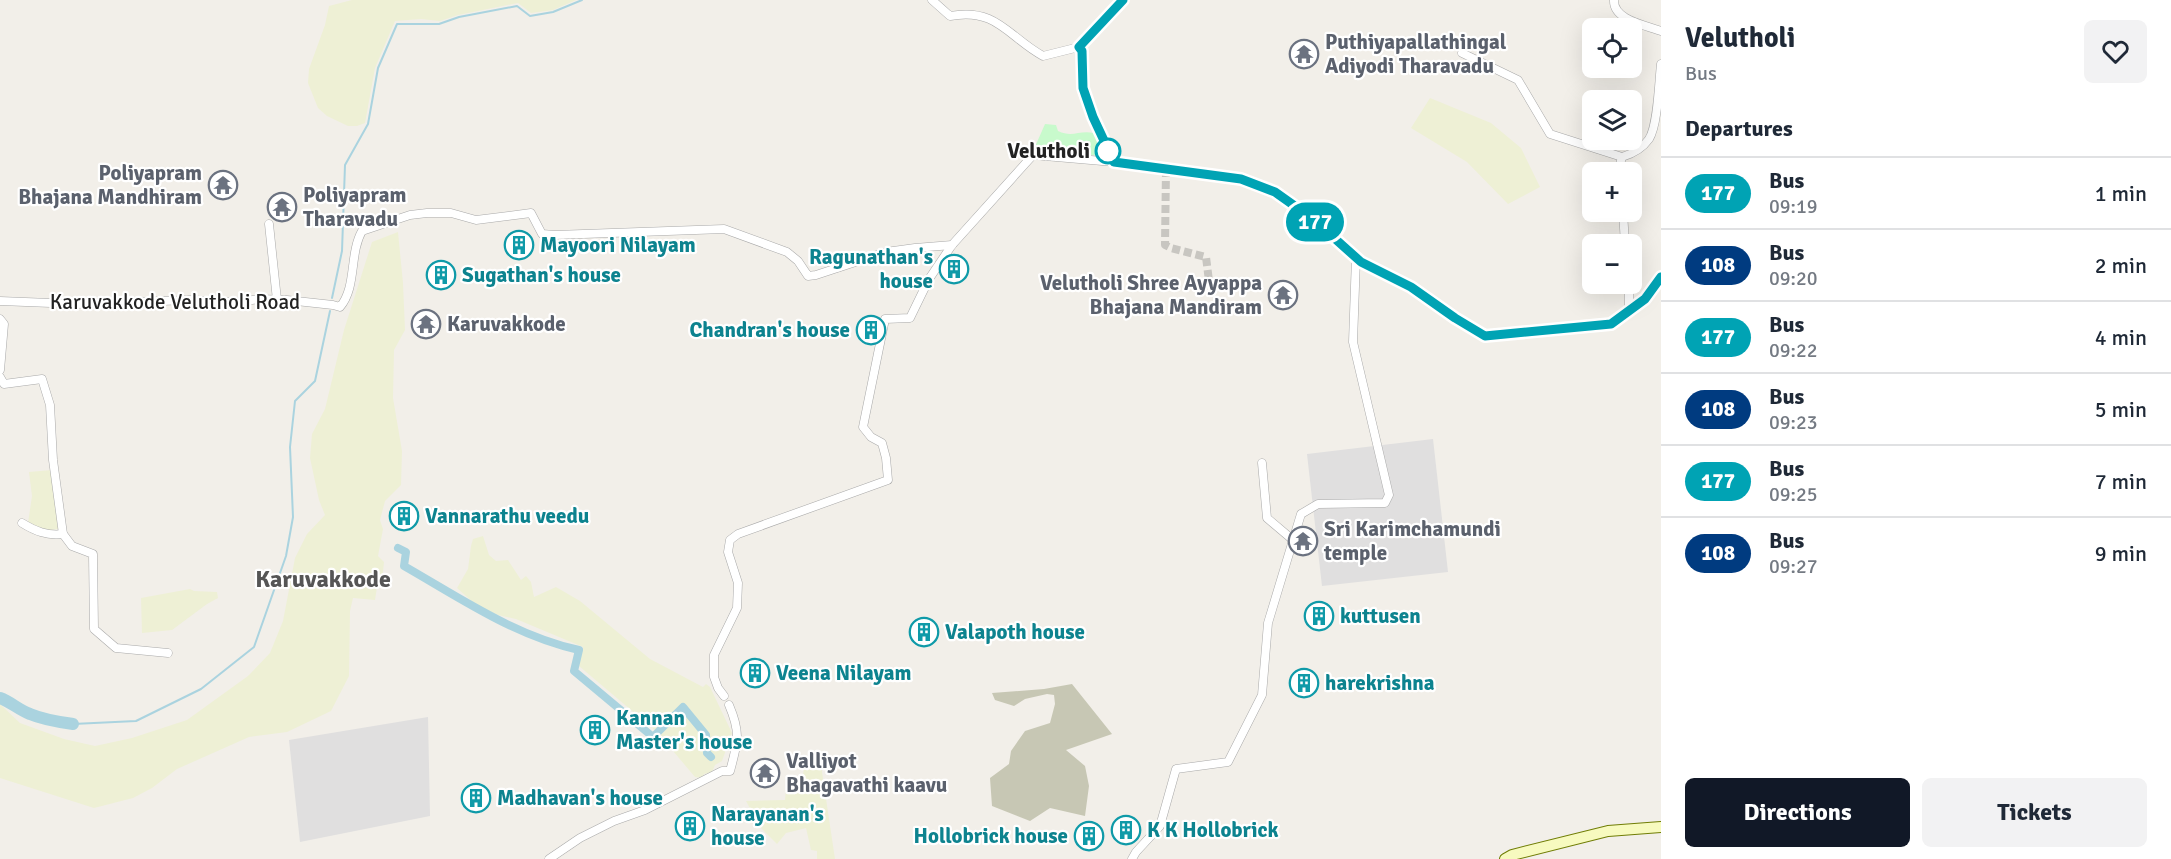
<!DOCTYPE html>
<html lang="en">
<head>
<meta charset="utf-8">
<style>
  body { margin:0; font-family:Signika,sans-serif; background:#f2f2f3; color:#1f2937; height:100vh; display:flex; flex-direction:column; font-size:22px; white-space:nowrap }
  * { box-sizing:border-box; margin:0 }
  p { font-size:20px; color:#747a83 }
  .icon { flex:none; width:33px; height:33px; fill:none; stroke:currentColor; stroke-width:2; stroke-linecap:round; stroke-linejoin:round }
  .map { position:relative; flex:1; overflow:hidden }
  .sheet { display:flex; flex-direction:column; background:#fff; width:510px }
  .sheet>* { flex:none }
  .badge { padding:0 12px; border-radius:20px; font-size:21px; line-height:39px }
  .controls { position:absolute; left:1582px; top:18px; display:grid; gap:12px }
  .controls a { display:grid; place-items:center; width:60px; height:60px; border-radius:9px; background:#fff; box-shadow:0 6px 24px #0002; font-size:30px }
  .map>.badge { position:absolute; translate:-50% -50%; box-shadow:0 0 0 3px #fff }
  h2 { padding:0 24px; font-size:22px; line-height:54px }
  .round { display:grid; place-items:center; flex:none; width:63px; height:63px; border-radius:9px; background:#f2f2f3 }
  .head { display:flex; align-items:center; justify-content:space-between; height:102px; padding:0 24px }
  h1 { font-size:28px; font-weight:700; line-height:45px }
  .primary-button { display:flex; gap:12px; margin-top:auto; padding:12px 24px }
  .primary-button a { flex:1; height:69px; border-radius:9px; background:#111827; color:#fff; font-size:24px; font-weight:700; line-height:69px; text-align:center }
  .primary-button a+a { background:#f2f2f3; color:#1f2937 }
  ul { padding:0; list-style:none }
  li { display:flex; align-items:center; gap:18px; height:72px; padding:0 24px; border-top:2px solid #e0e1e3 }
  li div { flex:1 }
  li b { display:block; font-size:22px }
  li em { font-style:normal }
  li .badge { min-width:66px; font-weight:700; text-align:center }
  main { display:flex; flex:1; min-height:0 }
  .map>svg:first-child { display:block }
</style>
</head>
<body>
<main>
<div class="map">
<svg width="1661" height="859" viewBox="0 0 1661 859">
  <rect width="100%" height="100%" fill="#f2efe9"/>
  <!-- residential -->
  <g fill="#e0dfdf">
    <path d="M 1433,439 L 1448,572 L 1322,586 L 1307,454 Z"/>
    <path d="M 428,717 L 430,816 L 300,842 L 289,740 Z"/>
  </g>
  <!-- construction -->
  <path fill="#c7c7b4" d="M 1072,684 L 1112,734 L 1066,750 L 1085,766 L 1089,786 L 1085,816 L 1050,808 L 1030,821 L 992,806 L 990,778 L 1009,764 L 1011,751 L 1025,731 L 1050,723 L 1055,704 L 1054,695 L 1047,694 L 1025,699 L 1014,706 L 995,700 L 992,693 L 1044,689 Z"/>
  <!-- farmland -->
  <g fill="#eef0d5">
    <path d="M 352,0 L 576,0 L 553,10 L 531,13 L 518,3 L 458,15 L 440,21 L 421,19 L 395,21 L 375,68 L 365,123 L 357,126 L 348,126 L 327,116 L 318,108 L 308,83 L 309,69 L 325,25 L 329,6 Z"/>
    <path d="M 1430,98 L 1491,123 L 1521,148 L 1540,187 L 1508,204 L 1467,162 L 1411,128 Z"/>
    <path d="M 398,232 L 403,283 L 405,330 L 394,350 L 393,398 L 402,451 L 401,485 L 385,501 L 380,520 L 383,529 L 378,556 L 384,562 L 382,581 L 378,581 L 375,600 L 353,598 L 350,611 L 349,676 L 331,711 L 287,732 L 249,737 L 177,769 L 152,788 L 133,798 L 94,808 L 0,778 L 0,704 L 20,723 L 64,739 L 95,746 L 132,738 L 187,720 L 248,676 L 270,653 L 283,621 L 295,558 L 307,534 L 325,515 L 319,500 L 310,458 L 312,434 L 325,409 L 344,330 L 372,242 Z"/>
    <path d="M 52,470 L 58,529 L 42,531 L 28,523 L 32,496 L 29,472 Z"/>
    <path d="M 483,536 L 489,555 L 496,561 L 508,560 L 521,580 L 526,576 L 531,582 L 534,597 L 556,587 L 580,601 L 650,659 L 703,687 L 706,684 L 710,687 L 732,733 L 722,761 L 715,765 L 712,772 L 704,774 L 703,778 L 695,777 L 657,732 L 579,666 L 583,647 L 516,619 L 498,615 L 476,605 L 457,588 L 468,569 L 471,546 L 473,539 Z"/>
    <path d="M 190,589 L 194,591 L 217,592 L 218,598 L 207,604 L 172,630 L 142,633 L 141,598 Z"/>
    <path d="M 804,764 L 821,765 L 835,859 L 817,859 L 817,851 L 811,850 L 806,828 L 786,833 L 777,844 L 760,827 L 746,801 L 785,800 L 787,779 L 803,778 Z"/>
  </g>
  <!-- park -->
  <path fill="#c8facc" d="M 1045,124 L 1056,125 L 1058,131 C 1073,138 1078,130 1094,133 L 1102,156 L 1034,149 Z"/>
  <g fill="none" stroke-linecap="round" stroke-linejoin="round">
    <!-- stream -->
    <g stroke="#aad3df" stroke-width="2">
      <path d="M 332,298 L 342,251 L 345,165 L 368,124 L 378,68 L 397,24 L 439,24 L 459,17 L 517,6 L 530,16 L 553,12 L 582,0"/>
      <path d="M 73,724 L 136,721 L 201,689 L 254,647 L 286,556 L 293,517 L 290,447 L 295,401 L 315,381 L 330,311"/>
    </g>
    <!-- canal -->
    <path stroke="#aad3df" stroke-width="8" d="M 398,548 L 406,552 L 404,566 C 460,598 515,636 579,650 L 574,671 L 653,737 L 683,707 L 706,735 L 707,753 L 711,757"/>
    <!-- river -->
    <path stroke="#aad3df" stroke-width="12" d="M 0,698 C 11,702 19,710 30,714 C 44,720 59,722 73,724"/>
    <!-- street-tunnel -->
    <path stroke="#c8c6c1" stroke-width="8" stroke-dasharray="8 4" stroke-linecap="butt" d="M 1166,169 L 1165,245 L 1171,248 L 1206,257 L 1209,281"/>
    <!-- street casing -->
    <g stroke="#a9a9a9" stroke-width="9">
      <g id="street">
        <path d="M 932,0 L 950,16 C 997,7 1008,37 1043,56 L 1079,47"/>
        <path d="M 1123,0 L 1079,47 L 1082,51 L 1083,88 L 1093,117 L 1114,162 L 1241,179 L 1275,192 L 1313,219 L 1361,262 L 1411,287 L 1455,318 L 1485,336 L 1611,323 L 1645,299 L 1661,277"/>
        <path d="M 1614,0 C 1613,20 1645,25 1661,31"/>
        <path d="M 1462,53 L 1518,80 L 1550,134 L 1622,157"/>
        <path d="M 1618,172 L 1622,157 C 1632,154 1642,149 1649,139 C 1658,125 1659,81 1661,64"/>
        <path d="M 1623,212 L 1625,244"/>
        <path d="M 269,224 L 277,300"/>
        <path d="M 1629,284 L 1629,311"/>
        <path d="M 0,301 L 76,304 L 189,300 L 237,302 L 260,299 L 287,300 L 333,305 L 340,307 C 357,287 349,254 362,231 L 410,215 L 427,213 L 451,213 L 476,220 L 531,213 L 542,234 L 555,235 L 724,229 L 787,252 L 798,261 L 808,276 L 816,275 L 886,252 L 915,248 L 952,245"/>
        <path d="M 0,319 L 4,324 L 0,370"/>
        <path d="M 0,377 L 4,384 L 42,379 L 50,405 L 53,460 L 63,534 L 72,546 L 93,554 L 94,629 L 116,648 L 168,653"/>
        <path d="M 1262,463 L 1267,518 L 1293,540"/>
        <path d="M 22,523 C 35,531 47,536 63,534"/>
        <path d="M 724,696 L 718,688 L 714,677 L 714,655 L 737,608 L 738,583 L 728,552 L 730,540 L 738,534 L 888,480 L 886,458 L 882,443 L 871,437 L 863,427 L 885,319 L 910,318 L 929,279 L 952,245 L 1033,155 L 1114,162"/>
        <path d="M 549,859 L 580,838 L 614,821 L 645,810 L 722,771 L 730,771 C 738,742 741,733 729,705"/>
        <path d="M 1132,859 L 1136,852 L 1160,826 L 1176,769 L 1228,762 L 1262,695 L 1268,623 L 1301,514 L 1318,504 L 1385,503 L 1389,495 L 1353,342 L 1356,258"/>
      </g>
    </g>
    <!-- secondary casing -->
    <g stroke="#707d05" stroke-width="12">
      <path id="secondary" d="M 1505,859 L 1512,855 L 1608,831 L 1661,827"/>
    </g>
    <!-- street -->
    <use href="#street" stroke="#fff" stroke-width="8"/>
    <!-- secondary -->
    <use href="#secondary" stroke="#f7fabf" stroke-width="10"/>
  </g>
  <g fill="none" stroke-linecap="round" stroke-linejoin="round">
    <!-- line casing -->
    <g stroke="#fff" stroke-width="14">
      <path id="line" d="M 1123,0 L 1079,47 L 1082,51 L 1083,88 L 1093,117 L 1114,162 L 1241,179 L 1275,192 L 1313,219 L 1361,262 L 1411,287 L 1455,318 L 1485,336 L 1611,324 L 1645,299 L 1661,277"/>
    </g>
    <!-- line -->
    <use href="#line" stroke="#00a3b4" stroke-width="9"/>
  </g>
  <!-- icons -->
  <defs>
    <g id="temple-ring" transform="scale(1.5)"><circle r="9.5" fill="#fff" stroke="#6b7280" stroke-width="1.5"/><path d="M0-6L5-2H3V0L6.5 2.5H4V6H1.5V3h-3V6H-4V2.5H-6.5L-3 0V-2H-5Z" fill="#6b7280"/></g>
    <g id="building-ring" transform="scale(1.5)"><circle r="9.5" fill="#fff" stroke="#0f9aa8" stroke-width="1.5"/><path d="M-4-6H4V6H1V3H-1V6H-4ZM-2.5-4.3h1.7v1.8h-1.7ZM.8-4.3h1.7v1.8H.8ZM-2.5-1h1.7V.8h-1.7ZM.8-1h1.7V.8H.8Z" fill="#0f9aa8"/></g>
  </defs>
  <g fill-rule="evenodd">
    <use href="#temple-ring" x="1304" y="54"/>
    <use href="#temple-ring" x="223" y="185"/>
    <use href="#temple-ring" x="282" y="207"/>
    <use href="#building-ring" x="519" y="245"/>
    <use href="#building-ring" x="954" y="269"/>
    <use href="#building-ring" x="441" y="275"/>
    <use href="#temple-ring" x="1283" y="295"/>
    <use href="#temple-ring" x="426" y="324"/>
    <use href="#building-ring" x="871" y="330"/>
    <use href="#building-ring" x="404" y="516"/>
    <use href="#temple-ring" x="1303" y="541"/>
    <use href="#building-ring" x="1319" y="616"/>
    <use href="#building-ring" x="924" y="632"/>
    <use href="#building-ring" x="755" y="673"/>
    <use href="#building-ring" x="1304" y="683"/>
    <use href="#building-ring" x="595" y="730"/>
    <use href="#temple-ring" x="765" y="773"/>
    <use href="#building-ring" x="476" y="798"/>
    <use href="#building-ring" x="690" y="826"/>
    <use href="#building-ring" x="1126" y="830"/>
    <use href="#building-ring" x="1089" y="836"/>
  </g>
  <!-- markers -->
  <circle fill="#fff" stroke="#00a3b4" stroke-width="3" cx="1108" cy="151" r="12"/>
  <g text-anchor="middle" stroke-width="4.5" stroke-linejoin="round" paint-order="stroke">
    <!-- worship labels -->
    <g font-size="21" font-weight="bold" fill="#5b616d" stroke="#fff" text-anchor="start">
      <text x="1325" y="49">Puthiyapallathingal<tspan x="1325" dy="24">Adiyodi Tharavadu</tspan></text>
      <text x="202" y="180" text-anchor="end">Poliyapram<tspan x="202" dy="24">Bhajana Mandhiram</tspan></text>
      <text x="303" y="202">Poliyapram<tspan x="303" dy="24">Tharavadu</tspan></text>
      <text x="1262" y="290" text-anchor="end">Velutholi Shree Ayyappa<tspan x="1262" dy="24">Bhajana Mandiram</tspan></text>
      <text x="447" y="331">Karuvakkode</text>
      <text x="1324" y="536">Sri Karimchamundi<tspan x="1324" dy="24">temple</tspan></text>
      <text x="786" y="768">Valliyot<tspan x="786" dy="24">Bhagavathi kaavu</tspan></text>
    </g>
    <!-- stop labels -->
    <g font-size="21" font-weight="bold" fill="#222" stroke="#fff" text-anchor="end">
      <text x="1090" y="158">Velutholi</text>
    </g>
    <!-- culture labels -->
    <g font-size="21" font-weight="bold" fill="#0d838f" stroke="#fff" text-anchor="start">
      <text x="540" y="252">Mayoori Nilayam</text>
      <text x="933" y="264" text-anchor="end">Ragunathan's<tspan x="933" dy="24">house</tspan></text>
      <text x="462" y="282">Sugathan's house</text>
      <text x="850" y="337" text-anchor="end">Chandran's house</text>
      <text x="425" y="523">Vannarathu veedu</text>
      <text x="1340" y="623">kuttusen</text>
      <text x="945" y="639">Valapoth house</text>
      <text x="776" y="680">Veena Nilayam</text>
      <text x="1325" y="690">harekrishna</text>
      <text x="616" y="725">Kannan<tspan x="616" dy="24">Master's house</tspan></text>
      <text x="497" y="805">Madhavan's house</text>
      <text x="711" y="821">Narayanan's<tspan x="711" dy="24">house</tspan></text>
      <text x="1147" y="837">K K Hollobrick</text>
      <text x="1068" y="843" text-anchor="end">Hollobrick house</text>
    </g>
    <!-- street labels -->
    <g font-size="21" fill="#222" stroke="#fff">
      <text x="175" y="309">Karuvakkode Velutholi Road</text>
    </g>
    <!-- quarter labels -->
    <g font-size="24" font-weight="bold" fill="#555" stroke="#fff">
      <text x="323" y="587">Karuvakkode</text>
    </g>
  </g>
</svg>
<div class="controls">
<a><svg class="icon" aria-label="locate" viewBox="0 0 24 24"><circle cx="12" cy="12" r="6"/><path d="M12 2v4M12 18v4M2 12h4M18 12h4"/></svg></a>
<a><svg class="icon" aria-label="layers" viewBox="0 0 24 24"><path d="M12 4l9 5-9 5-9-5zM3 14l9 5 9-5"/></svg></a>
<a>+</a>
<a>−</a>
</div>
<b class="badge" style="left:1315px;top:222px;background:#00a3b4;color:#fff">177</b>
</div>
<section class="sheet">
<div class="head"><div><h1>Velutholi</h1><p>Bus</p></div><a class="round"><svg class="icon" aria-label="heart" viewBox="0 0 24 24"><path d="M12 20l-8-8c-3-5 5-10 8-4 3-6 11-1 8 4z"/></svg></a></div>
<h2>Departures</h2>
<ul>
<li><span class="badge" style="background:#00a3b4;color:#fff">177</span><div><b>Bus</b><p>09:19</p></div><em>1 min</em></li>
<li><span class="badge" style="background:#003b80;color:#fff">108</span><div><b>Bus</b><p>09:20</p></div><em>2 min</em></li>
<li><span class="badge" style="background:#00a3b4;color:#fff">177</span><div><b>Bus</b><p>09:22</p></div><em>4 min</em></li>
<li><span class="badge" style="background:#003b80;color:#fff">108</span><div><b>Bus</b><p>09:23</p></div><em>5 min</em></li>
<li><span class="badge" style="background:#00a3b4;color:#fff">177</span><div><b>Bus</b><p>09:25</p></div><em>7 min</em></li>
<li><span class="badge" style="background:#003b80;color:#fff">108</span><div><b>Bus</b><p>09:27</p></div><em>9 min</em></li>
</ul>
<div class="primary-button"><a>Directions</a><a>Tickets</a></div>
</section>
</main>
</body>
</html>
